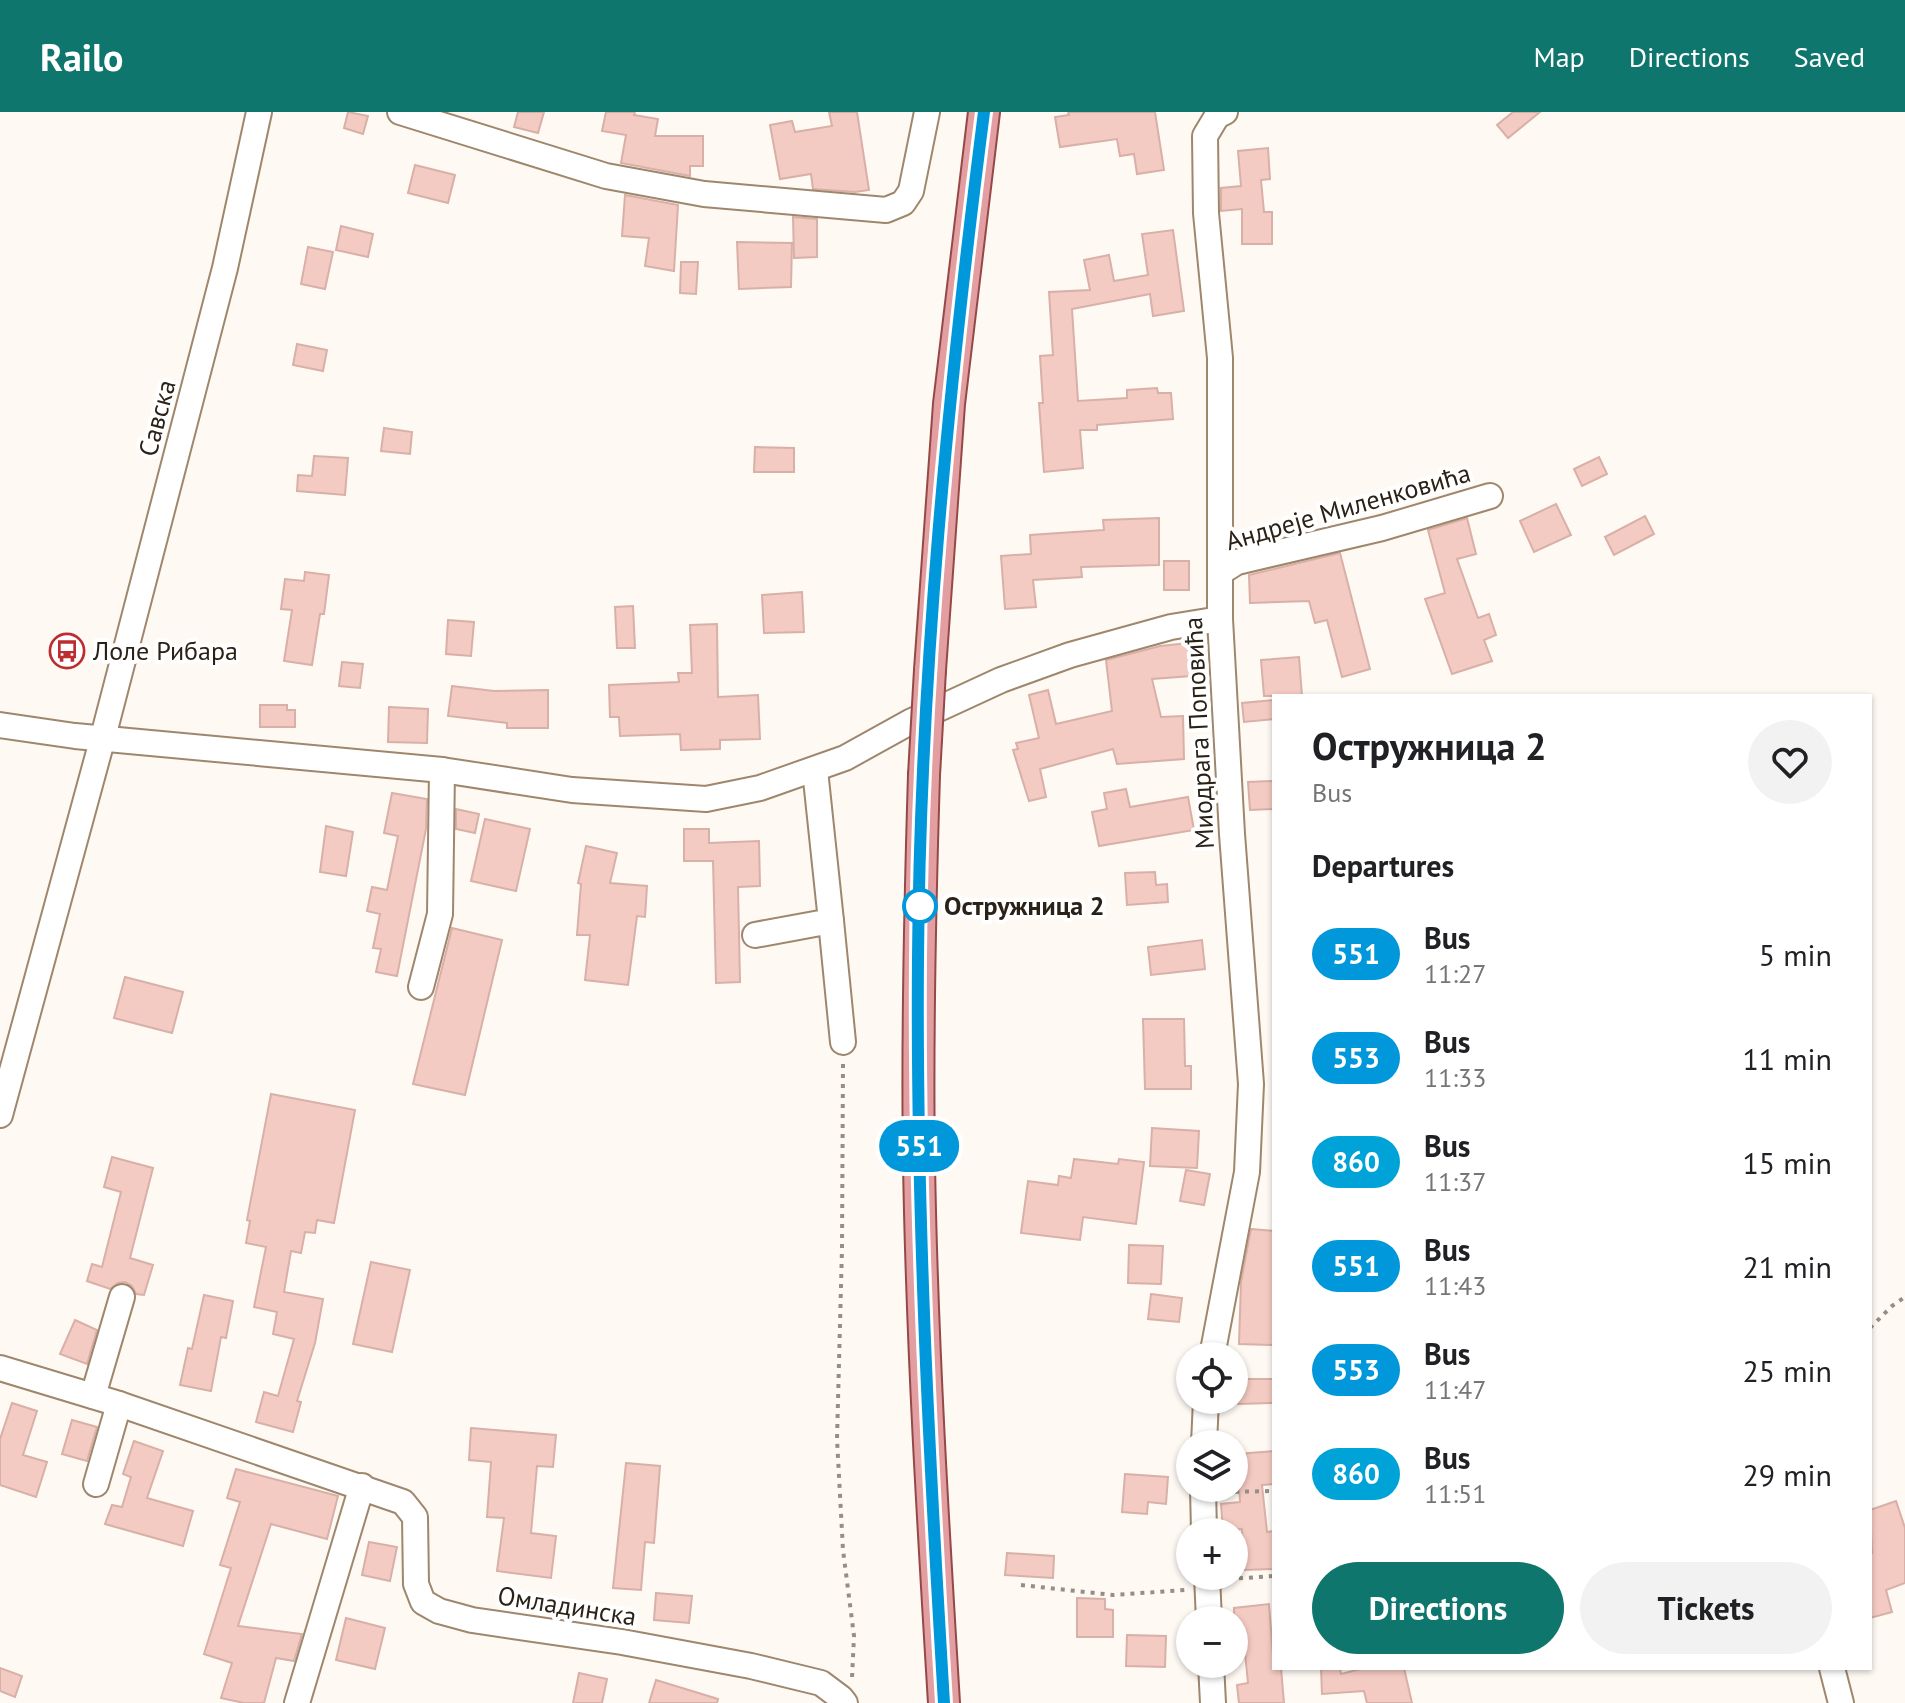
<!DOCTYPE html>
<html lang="en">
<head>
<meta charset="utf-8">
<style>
  body { margin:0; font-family:"PT Sans",sans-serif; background:#f2f2f2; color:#202124; height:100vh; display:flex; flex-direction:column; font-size:30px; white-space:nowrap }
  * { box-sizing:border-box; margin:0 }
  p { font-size:26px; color:#757577 }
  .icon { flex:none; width:44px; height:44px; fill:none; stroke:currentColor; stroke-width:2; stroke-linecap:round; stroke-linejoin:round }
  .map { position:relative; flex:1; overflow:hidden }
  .panel { position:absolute; left:1272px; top:582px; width:600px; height:976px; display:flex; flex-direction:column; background:#fff; border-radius:0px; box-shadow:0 2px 6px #0004 }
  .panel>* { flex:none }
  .badge { padding:0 16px; border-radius:26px; font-size:28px; line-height:52px }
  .controls { position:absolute; left:1176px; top:1230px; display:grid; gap:16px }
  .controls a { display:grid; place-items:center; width:72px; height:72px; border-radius:50%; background:#fff; box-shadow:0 2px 6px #0004; font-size:40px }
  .map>.badge { position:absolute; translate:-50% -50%; box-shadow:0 0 0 4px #fff }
  h2 { padding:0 40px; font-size:30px; line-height:72px }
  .round { display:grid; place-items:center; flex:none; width:84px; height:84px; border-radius:42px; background:#f2f2f2 }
  .summary { display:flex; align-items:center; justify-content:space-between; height:136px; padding:0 40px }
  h1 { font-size:38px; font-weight:800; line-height:60px }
  .button { display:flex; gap:16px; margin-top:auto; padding:16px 40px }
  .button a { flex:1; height:92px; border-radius:48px; background:#0f766e; color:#fff; font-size:32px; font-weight:800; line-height:92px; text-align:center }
  .button a+a { background:#f2f2f2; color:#202124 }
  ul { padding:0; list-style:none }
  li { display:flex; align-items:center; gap:24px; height:104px; padding:0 40px }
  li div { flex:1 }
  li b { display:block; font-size:30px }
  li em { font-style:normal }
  li .badge { min-width:88px; font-weight:700; text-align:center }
  header { display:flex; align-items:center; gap:48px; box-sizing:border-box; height:112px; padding:0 40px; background:#0f766e; color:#fff }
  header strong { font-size:38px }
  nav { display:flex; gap:44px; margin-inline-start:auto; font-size:28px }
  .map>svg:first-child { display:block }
</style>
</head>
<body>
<header>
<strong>Railo</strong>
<nav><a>Map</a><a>Directions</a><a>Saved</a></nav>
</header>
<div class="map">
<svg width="1905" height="1591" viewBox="0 0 1905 1591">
  <rect width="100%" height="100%" fill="#fef9f3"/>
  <!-- building -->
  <g fill="#f4cbc2" stroke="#d8b0a7" stroke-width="2">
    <path d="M 348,0 L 368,4 L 363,22 L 344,16 Z"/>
    <path d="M 518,0 L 544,0 L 538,21 L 514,15 Z"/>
    <path d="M 606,0 L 635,0 L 634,3 L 658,7 L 655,24 L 703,24 L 703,54 L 690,54 L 690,64 L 621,51 L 626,23 L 602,19 Z"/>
    <path d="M 829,0 L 857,0 L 869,78 L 855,80 L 813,77 L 811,62 L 780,67 L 770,13 L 792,9 L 795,20 L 832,14 Z"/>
    <path d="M 1068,0 L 1155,0 L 1164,58 L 1137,62 L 1134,42 L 1120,44 L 1117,27 L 1060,35 L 1055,5 L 1069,3 Z"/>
    <path d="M 1513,0 L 1540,0 L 1508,26 L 1497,13 Z"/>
    <path d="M 1268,36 L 1270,67 L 1261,68 L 1264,100 L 1272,100 L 1272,132 L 1242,132 L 1242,97 L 1221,99 L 1221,76 L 1241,74 L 1238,39 Z"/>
    <path d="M 415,53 L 455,63 L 448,91 L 408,81 Z"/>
    <path d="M 625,83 L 678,93 L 674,159 L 645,154 L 649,126 L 622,124 Z"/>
    <path d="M 793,105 L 817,107 L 817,145 L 794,146 Z"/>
    <path d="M 341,114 L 373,122 L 368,145 L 336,138 Z"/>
    <path d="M 1173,118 L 1184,199 L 1153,204 L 1150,182 L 1072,197 L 1078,289 L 1127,286 L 1127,278 L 1157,276 L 1158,281 L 1171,281 L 1173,307 L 1097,313 L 1097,318 L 1080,318 L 1083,356 L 1044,360 L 1039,291 L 1043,291 L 1040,244 L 1053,243 L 1049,180 L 1090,178 L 1084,148 L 1109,143 L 1114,169 L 1148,163 L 1142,122 Z"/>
    <path d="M 737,130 L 792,131 L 791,175 L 739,177 Z"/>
    <path d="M 308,135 L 333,140 L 325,177 L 301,172 Z"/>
    <path d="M 681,150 L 698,150 L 696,182 L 680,181 Z"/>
    <path d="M 297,232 L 327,238 L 323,259 L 293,253 Z"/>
    <path d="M 384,316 L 412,320 L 410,342 L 381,339 Z"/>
    <path d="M 755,335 L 794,336 L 794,360 L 754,360 Z"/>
    <path d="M 314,344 L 348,346 L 345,383 L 297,379 L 298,363 L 312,364 Z"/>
    <path d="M 1599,345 L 1607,362 L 1582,374 L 1574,357 Z"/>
    <path d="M 1556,392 L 1571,423 L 1534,440 L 1520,409 Z"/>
    <path d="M 1645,404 L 1654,422 L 1614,443 L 1605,425 Z"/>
    <path d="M 1159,406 L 1159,453 L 1081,455 L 1082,465 L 1033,468 L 1036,495 L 1005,497 L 1001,444 L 1031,442 L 1030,423 L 1104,418 L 1103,408 Z"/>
    <path d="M 1467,406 L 1476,442 L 1457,447 L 1478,506 L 1489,502 L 1496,523 L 1484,528 L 1492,549 L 1452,562 L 1425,487 L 1445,481 L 1428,418 Z"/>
    <path d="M 1340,441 L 1370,557 L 1342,565 L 1327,508 L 1315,511 L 1309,489 L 1250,491 L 1249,463 Z"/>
    <rect x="1164" y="449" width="25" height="29"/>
    <path d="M 305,460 L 329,463 L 324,502 L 320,502 L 312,553 L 284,549 L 292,498 L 281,497 L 285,467 L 304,469 Z"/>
    <path d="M 802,480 L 804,520 L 764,521 L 762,483 Z"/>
    <path d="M 633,494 L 635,536 L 617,536 L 615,495 Z"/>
    <path d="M 448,508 L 474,510 L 471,544 L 446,542 Z"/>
    <path d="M 717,512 L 718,585 L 758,583 L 760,627 L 720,628 L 720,637 L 681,638 L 680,622 L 620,624 L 619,605 L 610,605 L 609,573 L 679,570 L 678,561 L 692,561 L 690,513 Z"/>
    <path d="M 1188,531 L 1191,564 L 1152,567 L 1161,605 L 1183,604 L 1184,647 L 1117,652 L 1113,637 L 1040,657 L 1046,685 L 1029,689 L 1013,638 L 1018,637 L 1016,631 L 1039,626 L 1029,583 L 1048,578 L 1056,612 L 1112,599 L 1106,548 L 1160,534 Z"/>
    <path d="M 1299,545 L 1302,584 L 1264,584 L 1261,548 Z"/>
    <path d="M 342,550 L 363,552 L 360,576 L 339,574 Z"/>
    <path d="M 452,574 L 494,579 L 548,578 L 548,616 L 507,616 L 507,611 L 448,604 Z"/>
    <path d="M 1274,588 L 1274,607 L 1244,610 L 1242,591 Z"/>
    <path d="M 260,593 L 287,593 L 287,598 L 295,598 L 295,615 L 260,615 Z"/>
    <path d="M 389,595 L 428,597 L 427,631 L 388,630 Z"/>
    <path d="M 1274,669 L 1274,697 L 1250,698 L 1248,670 Z"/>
    <path d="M 1126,677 L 1130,695 L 1188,685 L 1194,718 L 1099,734 L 1092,700 L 1107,697 L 1104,681 Z"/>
    <path d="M 392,681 L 427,687 L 426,717 L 397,864 L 376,860 L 381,837 L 373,836 L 380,802 L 367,799 L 372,775 L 387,778 L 398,724 L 384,721 Z"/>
    <path d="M 456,697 L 479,702 L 475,721 L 456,717 Z"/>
    <path d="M 485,707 L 530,717 L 516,779 L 471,769 Z"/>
    <path d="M 326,714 L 353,720 L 346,764 L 320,760 Z"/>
    <path d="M 684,717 L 709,717 L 709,731 L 759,729 L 760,774 L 738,775 L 740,870 L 716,871 L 713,749 L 684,749 Z"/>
    <path d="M 586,734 L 617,741 L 610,771 L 647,774 L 645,805 L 637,804 L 628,873 L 585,868 L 590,823 L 577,823 L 581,772 L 578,771 Z"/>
    <path d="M 1155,760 L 1156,773 L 1167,772 L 1168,790 L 1127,793 L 1125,761 Z"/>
    <path d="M 452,816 L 502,828 L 465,983 L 413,972 Z"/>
    <path d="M 1202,828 L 1205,857 L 1151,863 L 1148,835 Z"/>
    <path d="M 125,865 L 183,880 L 172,921 L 114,906 Z"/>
    <path d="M 1143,907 L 1184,907 L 1185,954 L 1191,954 L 1191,977 L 1145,977 Z"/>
    <path d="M 271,982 L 355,998 L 334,1111 L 317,1108 L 315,1121 L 305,1120 L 301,1141 L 291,1139 L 284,1180 L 323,1187 L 315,1231 L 297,1289 L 301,1290 L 293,1320 L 256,1310 L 264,1280 L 278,1284 L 294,1227 L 273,1222 L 277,1200 L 254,1195 L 266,1135 L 246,1131 L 250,1109 L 247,1108 Z"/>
    <path d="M 1152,1016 L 1199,1019 L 1197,1056 L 1150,1054 Z"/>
    <path d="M 112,1045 L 153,1056 L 130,1146 L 153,1153 L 144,1183 L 136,1182 L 132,1174 L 125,1170 L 118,1171 L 110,1177 L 87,1169 L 92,1152 L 102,1155 L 121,1080 L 104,1075 Z"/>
    <path d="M 1074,1047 L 1118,1052 L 1119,1047 L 1144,1050 L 1136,1112 L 1083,1105 L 1080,1128 L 1021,1121 L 1028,1069 L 1058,1073 L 1059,1064 L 1071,1066 Z"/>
    <path d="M 1186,1058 L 1210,1062 L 1204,1093 L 1180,1089 Z"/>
    <path d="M 1251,1117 L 1274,1119 L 1274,1233 L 1239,1232 L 1241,1170 Z"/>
    <path d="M 1129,1133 L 1163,1134 L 1161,1172 L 1128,1171 Z"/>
    <path d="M 371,1150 L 410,1158 L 392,1240 L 353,1232 Z"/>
    <path d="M 1151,1182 L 1182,1186 L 1179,1210 L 1148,1207 Z"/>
    <path d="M 204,1183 L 233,1189 L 226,1226 L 221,1225 L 211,1279 L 180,1273 L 188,1236 L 192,1237 Z"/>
    <path d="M 75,1208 L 97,1218 L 87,1252 L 60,1242 Z"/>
    <path d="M 1238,1267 L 1274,1267 L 1274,1291 L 1238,1292 Z"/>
    <path d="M 12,1291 L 37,1299 L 23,1343 L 47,1350 L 36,1385 L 0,1373 L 0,1327 Z"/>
    <path d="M 72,1308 L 97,1315 L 87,1349 L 62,1342 Z"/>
    <path d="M 471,1316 L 556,1323 L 553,1355 L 537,1354 L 531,1421 L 556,1424 L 551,1466 L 497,1459 L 504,1406 L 487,1405 L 491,1350 L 469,1348 Z"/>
    <path d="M 134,1329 L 163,1339 L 147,1386 L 193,1399 L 183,1434 L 105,1412 L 112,1393 L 122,1395 L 131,1365 L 123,1362 Z"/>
    <path d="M 1274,1339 L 1274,1372 L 1262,1373 L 1267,1420 L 1274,1419 L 1274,1457 L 1243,1458 L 1242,1417 L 1223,1418 L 1221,1392 L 1240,1390 L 1237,1342 Z"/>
    <path d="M 626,1351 L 660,1354 L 654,1431 L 645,1430 L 641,1478 L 613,1476 Z"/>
    <path d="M 236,1357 L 338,1384 L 327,1427 L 271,1412 L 238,1514 L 302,1522 L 294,1549 L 276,1546 L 264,1591 L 244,1591 L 221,1586 L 232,1551 L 204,1542 L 231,1456 L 220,1453 L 240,1390 L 227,1386 Z"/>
    <path d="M 1125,1362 L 1168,1365 L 1166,1392 L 1148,1390 L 1147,1402 L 1122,1400 Z"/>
    <path d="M 1896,1389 L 1905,1416 L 1905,1471 L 1886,1478 L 1892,1500 L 1870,1506 L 1870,1441 L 1872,1441 L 1870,1398 Z"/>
    <path d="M 369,1430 L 397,1435 L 390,1469 L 362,1463 Z"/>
    <path d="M 1007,1441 L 1054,1444 L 1053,1466 L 1005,1463 Z"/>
    <path d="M 656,1481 L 692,1484 L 689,1511 L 654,1508 Z"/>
    <path d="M 1077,1486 L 1105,1487 L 1105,1497 L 1113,1498 L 1113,1525 L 1077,1525 Z"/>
    <path d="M 1269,1492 L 1274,1556 L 1281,1556 L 1284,1591 L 1239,1591 L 1237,1573 L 1248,1571 L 1243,1521 L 1234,1522 L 1234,1496 Z"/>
    <path d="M 346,1506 L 385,1516 L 375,1557 L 336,1548 Z"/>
    <path d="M 1127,1523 L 1166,1524 L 1165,1555 L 1126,1554 Z"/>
    <path d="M 0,1556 L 22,1564 L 15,1585 L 0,1579 Z"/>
    <path d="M 1321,1556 L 1340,1556 L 1341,1562 L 1364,1556 L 1404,1556 L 1412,1591 L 1367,1591 L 1364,1579 L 1322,1582 Z"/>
    <path d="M 579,1561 L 607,1567 L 602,1591 L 573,1591 Z"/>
    <path d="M 656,1568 L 718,1587 L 717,1591 L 649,1591 Z"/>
  </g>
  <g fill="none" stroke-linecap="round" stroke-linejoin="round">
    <!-- minor casing -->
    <g stroke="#9e876c" stroke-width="28">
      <g id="minor">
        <path d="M 400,0 L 606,64 L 704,82 L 886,98 L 903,91 L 911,79 L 927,0"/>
        <path d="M 1221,460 L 1237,450 L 1382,416 L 1490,384"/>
        <path d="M 0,613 L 75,624 L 442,658 L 572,678 L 706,687 L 760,676 L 845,646 L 910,610 L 1001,568 L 1070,543 L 1171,515 L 1220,507"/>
        <path d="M 831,809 L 843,930"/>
        <path d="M 755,823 L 831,809 L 815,658"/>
        <path d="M 421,875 L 440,802 L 442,658"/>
        <path d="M 0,1003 L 103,625 L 225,156 L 259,0"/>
        <path d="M 1212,1244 L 1247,1060 L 1251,972 L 1232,722 L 1220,507 L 1220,246 L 1206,101 L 1205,24 L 1217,4 L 1225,0"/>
        <path d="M 0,1256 L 119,1292 L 403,1390 L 415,1405 L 416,1472 L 423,1490 L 439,1499 L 472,1508 L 622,1530 L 751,1554 L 821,1571 L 841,1586 L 845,1591"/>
        <path d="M 93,1284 L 122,1185"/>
        <path d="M 1204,1332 L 1206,1288"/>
        <path d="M 96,1372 L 119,1292"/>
        <path d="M 1203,1376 L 1204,1420"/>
        <path d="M 1207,1464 L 1209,1508"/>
        <path d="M 1211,1552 L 1213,1591"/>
        <path d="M 1832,1556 L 1841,1591"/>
        <path d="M 297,1591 L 362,1374"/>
      </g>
    </g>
    <!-- major casing -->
    <g stroke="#954947" stroke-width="34">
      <g id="major">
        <path d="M 930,558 L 949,292 L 984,0"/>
        <path d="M 924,663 C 920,792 917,922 919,1051 C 922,1231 933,1411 944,1591"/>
      </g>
    </g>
    <!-- path -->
    <g stroke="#958e85" stroke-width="4" stroke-dasharray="4 6" stroke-linecap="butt">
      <path d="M 843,952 L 842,1136 L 837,1327 L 843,1438 L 854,1524 L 852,1566"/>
      <path d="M 1870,1216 L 1892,1194 L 1905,1185"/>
      <path d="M 1225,1380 L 1274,1379"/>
      <path d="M 1229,1467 L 1274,1464"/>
      <path d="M 1021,1473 L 1113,1483 L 1185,1478"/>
    </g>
    <!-- minor -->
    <use href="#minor" stroke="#fff" stroke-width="24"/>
    <!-- major -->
    <use href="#major" stroke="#e29ea0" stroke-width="30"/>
    <!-- major-bridge casing -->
    <g stroke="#954947" stroke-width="34" stroke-linecap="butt">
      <path id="major-bridge" d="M 924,663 L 930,558"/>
    </g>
    <!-- major-bridge -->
    <use href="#major-bridge" stroke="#e29ea0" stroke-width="30"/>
  </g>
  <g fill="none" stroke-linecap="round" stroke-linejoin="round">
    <!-- line casing -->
    <g stroke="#fff" stroke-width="18">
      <path id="line" d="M 944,1591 C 929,1343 916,1095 918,846 C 920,564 948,280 984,0"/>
    </g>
    <!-- line -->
    <use href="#line" stroke="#0098da" stroke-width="12"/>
  </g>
  <!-- icons -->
  <defs>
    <g id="bus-ring" transform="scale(1.8)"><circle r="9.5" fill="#fff" stroke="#bc2d31" stroke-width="1.5"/><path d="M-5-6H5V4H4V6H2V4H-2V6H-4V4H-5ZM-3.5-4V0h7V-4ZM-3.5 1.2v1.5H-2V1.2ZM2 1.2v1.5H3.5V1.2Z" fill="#bc2d31"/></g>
  </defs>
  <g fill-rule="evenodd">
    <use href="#bus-ring" x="67" y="539"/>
  </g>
  <!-- markers -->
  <circle fill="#fff" stroke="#0098da" stroke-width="4" cx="920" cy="794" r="16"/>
  <g text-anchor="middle" stroke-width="8" stroke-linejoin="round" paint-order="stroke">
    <!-- street labels -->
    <g font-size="26" fill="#2b2217" stroke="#fff">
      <text transform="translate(157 306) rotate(-75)" y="9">Савска</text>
      <text transform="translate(1348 395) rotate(-16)" y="9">Андреје Миленковића</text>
      <text transform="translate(1199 621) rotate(-93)" y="9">Миодрага Поповића</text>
      <text transform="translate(567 1494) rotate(9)" y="9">Омладинска</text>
    </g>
    <!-- poi labels -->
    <g font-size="26" fill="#2b2217" stroke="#fff" text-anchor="start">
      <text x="93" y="548">Лоле Рибара</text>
    </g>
    <!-- stop labels -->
    <g font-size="26" font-weight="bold" fill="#2b2217" stroke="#fff" text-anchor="start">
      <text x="944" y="803">Остружница 2</text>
    </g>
  </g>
</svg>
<div class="controls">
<a><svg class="icon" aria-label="locate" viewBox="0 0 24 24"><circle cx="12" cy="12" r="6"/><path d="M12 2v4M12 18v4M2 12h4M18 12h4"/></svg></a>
<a><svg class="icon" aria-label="layers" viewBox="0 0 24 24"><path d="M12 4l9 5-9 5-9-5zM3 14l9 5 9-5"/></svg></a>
<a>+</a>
<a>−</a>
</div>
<b class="badge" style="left:919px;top:1034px;background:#0098da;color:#fff">551</b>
<section class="panel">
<div class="summary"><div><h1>Остружница 2</h1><p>Bus</p></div><a class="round"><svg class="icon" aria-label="heart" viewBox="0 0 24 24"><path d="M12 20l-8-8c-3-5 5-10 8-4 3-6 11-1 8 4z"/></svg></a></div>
<h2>Departures</h2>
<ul>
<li><span class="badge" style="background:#0098da;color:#fff">551</span><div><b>Bus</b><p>11:27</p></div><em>5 min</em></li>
<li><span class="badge" style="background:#0098da;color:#fff">553</span><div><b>Bus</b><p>11:33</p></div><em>11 min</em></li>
<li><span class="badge" style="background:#00a3d7;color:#fff">860</span><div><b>Bus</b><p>11:37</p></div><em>15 min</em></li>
<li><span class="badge" style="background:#0098da;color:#fff">551</span><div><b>Bus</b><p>11:43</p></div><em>21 min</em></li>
<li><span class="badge" style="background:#0098da;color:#fff">553</span><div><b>Bus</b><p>11:47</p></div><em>25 min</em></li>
<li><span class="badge" style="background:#00a3d7;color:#fff">860</span><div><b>Bus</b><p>11:51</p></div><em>29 min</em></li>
</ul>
<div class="button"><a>Directions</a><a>Tickets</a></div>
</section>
</div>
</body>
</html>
